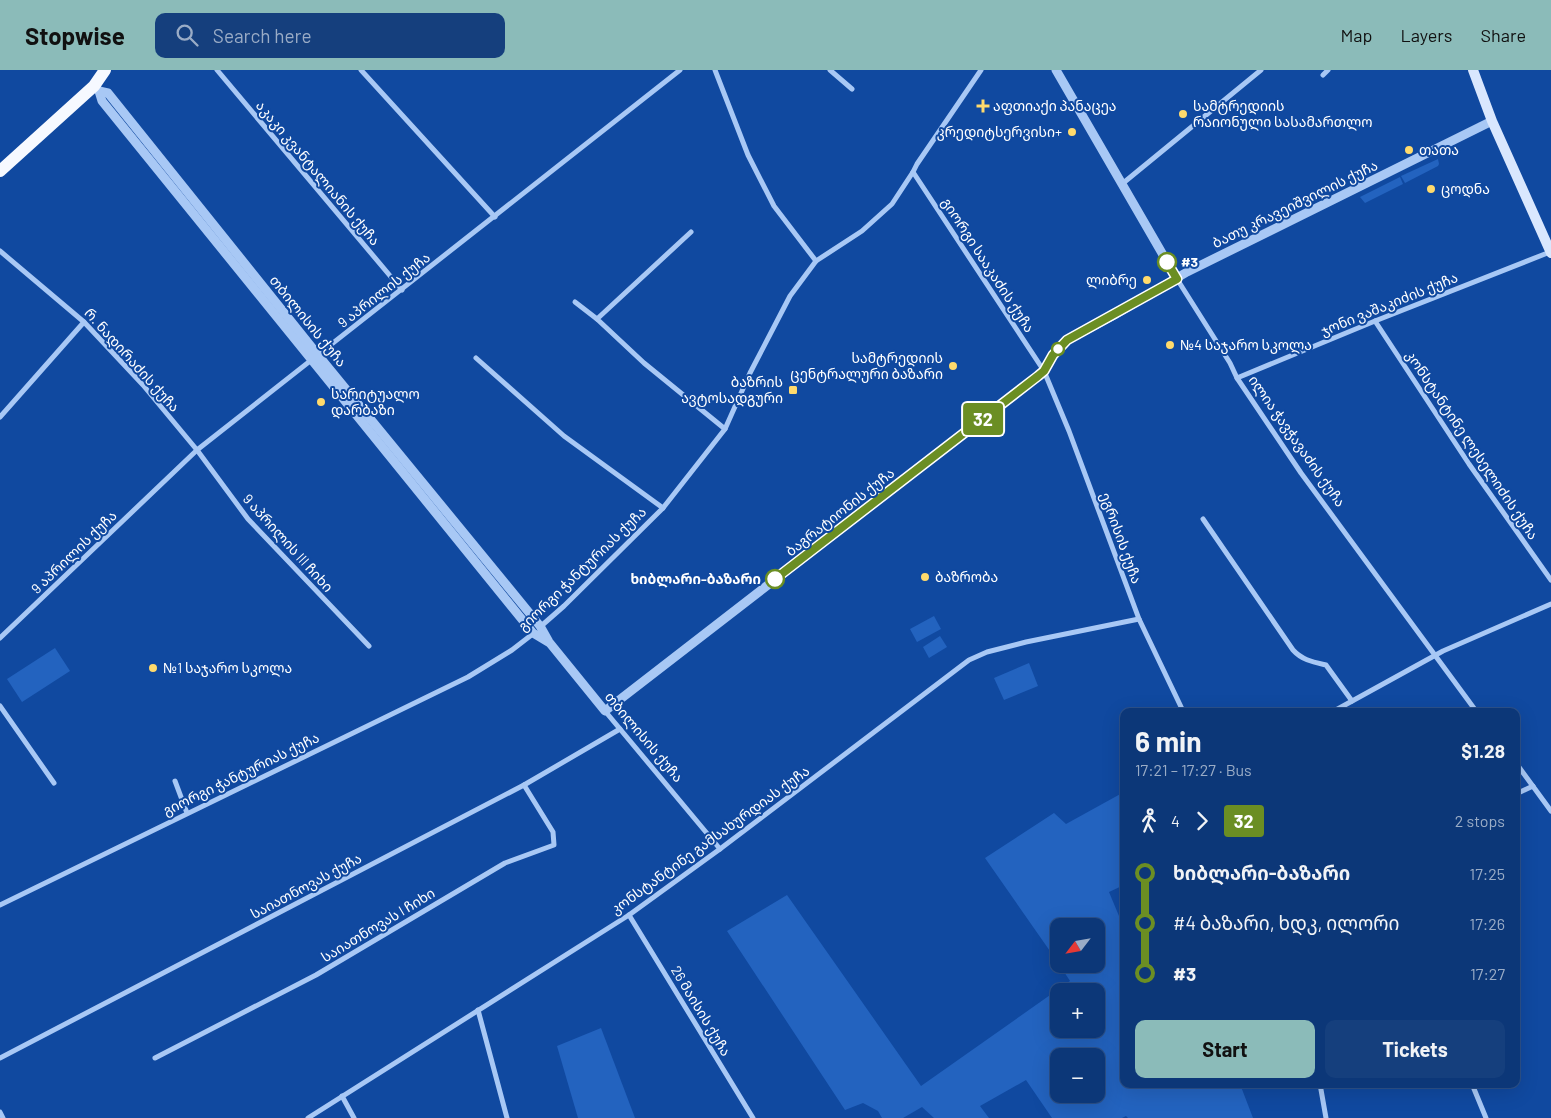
<!DOCTYPE html>
<html lang="en">
<head>
<meta charset="utf-8">
<style>
  body { margin:0; font-family:Barlow,"Noto Sans Georgian",sans-serif; background:#153f7d; color:#f1f3f6; height:100vh; display:flex; flex-direction:column; font-size:19px; white-space:nowrap }
  * { box-sizing:border-box; margin:0 }
  p { font-size:16px; color:#9aacc6 }
  .icon { flex:none; width:28px; height:28px; fill:none; stroke:currentColor; stroke-width:2; stroke-linecap:round; stroke-linejoin:round }
  .map { position:relative; flex:1; overflow:hidden }
  .sheet { position:absolute; left:1120px; top:638px; width:400px; height:380px; display:flex; flex-direction:column; background:#0c3778; border-radius:10px; box-shadow:0 5px 20px #0002,0 0 0 1px #2c518a }
  .sheet>* { flex:none }
  .badge { padding:0 10px; border-radius:4px; font-size:18px; line-height:32px }
  .needle { width:32px; rotate:239deg }
  .controls { position:absolute; left:1050px; top:848px; display:grid; gap:10px }
  .controls a { display:grid; place-items:center; width:55px; height:55px; border-radius:10px; background:#0c3778; box-shadow:0 5px 20px #0002,0 0 0 1px #2c518a; font-size:25px }
  .map>.badge { position:absolute; translate:-50% -50%; box-shadow:0 0 0 2px #fff }
  .legs { display:flex; align-items:center; gap:8px; height:55px; padding:0 15px; font-size:16px }
  .legs p { margin-inline-start:auto }
  .headline { display:flex; align-items:center; justify-content:space-between; height:85px; padding:0 15px }
  h1 { font-size:28px; font-weight:700; line-height:38px }
  .primary-button { display:flex; gap:10px; margin-top:auto; padding:10px 15px }
  .primary-button a { flex:1; height:58px; border-radius:10px; background:#8bbbb9; color:#111; font-size:20px; font-weight:700; line-height:58px; text-align:center }
  .primary-button a+a { background:#153f7d; color:#f1f3f6 }
  ul { padding:0 15px; list-style:none }
  li { display:flex; align-items:center; gap:18px; height:50px; font-size:19px }
  li i { display:grid; place-items:center; width:8px; height:100%; margin:0 6px; background:currentColor }
  li i::after { content:''; width:12px; height:12px; margin:-6px; border:4px solid; border-radius:50%; background:#0c3778 }
  li p { margin-inline-start:auto }
  li:first-child i { background:linear-gradient(#0000 50%,currentColor 0) }
  li:last-child i { background:linear-gradient(currentColor 50%,#0000 0) }
  header { display:flex; align-items:center; gap:30px; box-sizing:border-box; height:70px; padding:0 25px; background:#8bbbb9; color:#111 }
  header strong { font-size:24px }
  nav { display:flex; gap:28px; margin-inline-start:auto; font-size:18px }
  .search { width:350px; height:45px; background:#153f7d; display:flex; align-items:center; gap:12px; box-sizing:border-box; padding:0 18px; border-radius:10px; color:#9aacc6; font-size:19px }
  .map>svg:first-child { display:block }
</style>
</head>
<body>
<header>
<strong>Stopwise</strong>
<div class="search"><svg class="icon" aria-label="search" viewBox="0 0 24 24"><circle cx="10" cy="10" r="6"/><path d="M15 15l6 6"/></svg>Search here</div>
<nav><a>Map</a><a>Layers</a><a>Share</a></nav>
</header>
<div class="map">
<svg width="1551" height="1048" viewBox="0 0 1551 1048">
  <rect width="100%" height="100%" fill="#1049a0"/>
  <!-- green -->
  <g fill="#2363bf" fill-rule="evenodd">
    <path d="M 1438,89 L 1439,94 L 1438,96 L 1405,113 L 1401,106 Z"/>
    <path d="M 1400,107 L 1403,114 L 1365,133 L 1360,127 Z"/>
    <path d="M 934,546 L 941,559 L 917,572 L 910,559 Z"/>
    <path d="M 940,566 L 947,577 L 929,588 L 923,577 Z"/>
    <path d="M 55,578 L 70,601 L 22,632 L 7,609 Z"/>
    <path d="M 1029,593 L 1038,616 L 1004,630 L 994,608 Z"/>
    <path d="M 1124,722 L 1124,815 L 1109,822 L 1124,858 L 1124,1014 L 1240,1014 L 1253,1048 L 1128,1048 L 1126,1046 L 1122,1048 L 1052,1048 L 1026,1010 L 980,1036 L 989,1048 L 934,1048 L 922,1037 L 903,1048 L 882,1048 L 878,1041 L 863,1033 L 845,1040 L 727,861 L 787,825 L 921,1016 L 1070,911 L 1059,894 L 1096,894 L 1096,856 L 1059,856 L 1059,894 L 985,788 L 1054,743 L 1066,754 ZM 1059,921 L 1096,921 L 1096,959 L 1059,959 ZM 1059,986 L 1096,986 L 1096,1024 L 1059,1024 Z"/>
    <path d="M 601,958 L 635,1048 L 578,1048 L 557,976 Z"/>
  </g>
  <g fill="none" stroke-linecap="round" stroke-linejoin="round">
    <!-- minor -->
    <g stroke="#a8c8f5" stroke-width="5">
      <path d="M 217,0 L 402,220"/>
      <path d="M 361,0 L 495,147"/>
      <path d="M 715,0 L 748,85 L 774,136 L 816,191"/>
      <path d="M 830,0 L 852,19"/>
      <path d="M 1323,5 L 1328,0"/>
      <path d="M 913,102 L 1044,301 L 1069,361 L 1139,549 L 1183,641"/>
      <path d="M 1122,114 L 1261,0"/>
      <path d="M 691,162 L 597,249 L 644,293 L 725,359"/>
      <path d="M 0,181 L 84,252 L 143,315 L 197,380 L 248,449 L 369,576"/>
      <path d="M 1177,209 L 1230,293 L 1237,308 L 1301,403 L 1476,641"/>
      <path d="M 575,232 L 597,249"/>
      <path d="M 1375,251 L 1469,394 L 1551,510"/>
      <path d="M 476,288 L 564,366 L 663,438"/>
      <path d="M 1237,308 L 1375,251 L 1550,182"/>
      <path d="M 0,347 L 84,252"/>
      <path d="M 1203,449 L 1293,580 C 1302,590 1313,592 1326,595 L 1352,631"/>
      <path d="M 540,557 L 564,536 L 663,438 L 725,359 L 750,303 L 790,226 L 816,191 L 862,161 L 892,134 L 913,102 L 917,94 L 981,0"/>
      <path d="M 0,568 L 197,380 L 680,0"/>
      <path d="M 0,636 L 54,713"/>
      <path d="M 605,641 L 720,779"/>
      <path d="M 1334,641 L 1443,581 L 1551,534"/>
      <path d="M 1516,693 L 1551,741"/>
      <path d="M 175,711 L 187,743"/>
      <path d="M 1516,724 L 1533,716"/>
      <path d="M 0,835 L 468,607 L 512,580 L 534,563"/>
      <path d="M 629,845 L 753,1048"/>
      <path d="M 478,940 L 507,1048"/>
      <path d="M 0,988 L 524,715 L 620,659"/>
      <path d="M 155,988 L 316,905 L 505,793 L 554,775 L 553,762 L 524,715"/>
      <path d="M 1320,1014 L 1326,1048"/>
      <path d="M 1472,1014 L 1486,1048"/>
      <path d="M 342,1026 L 354,1048"/>
      <path d="M 0,1042 L 3,1048"/>
      <path d="M 308,1048 L 629,845 L 720,779 L 969,590 L 987,582 L 1026,572 L 1139,549"/>
    </g>
    <!-- tertiary -->
    <g stroke="#a8c8f5" stroke-width="9">
      <path d="M 1056,0 L 1177,209"/>
      <path d="M 96,18 L 99,21 L 102,31 L 533,563 L 548,572"/>
      <path d="M 99,21 L 108,23 L 318,285 L 540,556 L 549,572 L 605,641 L 1038,306 L 1044,301 L 1053,285 L 1067,270 L 1116,244 L 1187,202 L 1492,51"/>
    </g>
    <!-- secondary -->
    <path stroke="#d9e7fe" stroke-width="10" d="M 1473,0 L 1492,51 L 1551,183"/>
    <!-- primary -->
    <path stroke="#f6f9ff" stroke-width="12" d="M 0,101 L 94,16 L 105,0"/>
  </g>
  <g fill="none" stroke-linecap="round" stroke-linejoin="round">
    <!-- line-1 casing -->
    <g stroke="#fff" stroke-width="11">
      <path id="line-1" d="M 775,509 L 1038,306 L 1044,301 L 1053,285 L 1067,270 L 1177,209 L 1167,192"/>
    </g>
    <!-- line-1 -->
    <use href="#line-1" stroke="#6b8e23" stroke-width="8"/>
  </g>
  <!-- markers -->
  <g fill="#ffda6c" stroke="#1049a0" stroke-width="2">
    <path d="M980.5 28.5h5v5h5v5h-5v5h-5v-5h-5v-5h5z"/>
    <circle cx="1183" cy="44" r="5"/>
    <circle cx="1072" cy="62" r="5"/>
    <circle cx="1409" cy="80" r="5"/>
    <circle cx="1431" cy="119" r="5"/>
    <circle cx="1147" cy="210" r="5"/>
    <circle cx="1170" cy="275" r="5"/>
    <circle cx="953" cy="296" r="5"/>
    <rect x="788" y="315" width="10" height="10" rx="2.5"/>
    <circle cx="321" cy="332" r="5"/>
    <circle cx="925" cy="507" r="5"/>
    <circle cx="153" cy="598" r="5"/>
  </g>
  <g fill="#fff" stroke="#6b8e23" stroke-width="2.5">
    <circle cx="1167" cy="192" r="9"/>
    <circle cx="1058" cy="279" r="6"/>
    <circle cx="775" cy="509" r="9"/>
  </g>
  <g text-anchor="middle" stroke-width="4" stroke-linejoin="round" paint-order="stroke">
    <!-- poi labels -->
    <g font-size="14" fill="#fff" stroke="#1049a0" text-anchor="start">
      <text x="993" y="41">აფთიაქი პანაცეა</text>
      <text x="1193" y="41">სამტრედიის<tspan x="1193" dy="16">რაიონული სასამართლო</tspan></text>
      <text x="1062" y="67" text-anchor="end">კრედიტსერვისი+</text>
      <text x="1419" y="85">თათა</text>
      <text x="1441" y="124">ცოდნა</text>
      <text x="1137" y="215" text-anchor="end">ლიბრე</text>
      <text x="1180" y="280">№4 საჯარო სკოლა</text>
      <text x="943" y="293" text-anchor="end">სამტრედიის<tspan x="943" dy="16">ცენტრალური ბაზარი</tspan></text>
      <text x="783" y="317" text-anchor="end">ბაზრის<tspan x="783" dy="16">ავტოსადგური</tspan></text>
      <text x="331" y="329">სარიტუალო<tspan x="331" dy="16">დარბაზი</tspan></text>
      <text x="935" y="512">ბაზრობა</text>
      <text x="163" y="603">№1 საჯარო სკოლა</text>
    </g>
    <!-- street labels -->
    <g font-size="14" fill="#fff" stroke="#1049a0">
      <text transform="translate(318 103) rotate(50)" y="5">აკაკი კვანტალიანის ქუჩა</text>
      <text transform="translate(1295 134) rotate(-26)" y="5">ბათუ კრავეიშვილის ქუჩა</text>
      <text transform="translate(988 195) rotate(57)" y="5">გიორგი სააკაძის ქუჩა</text>
      <text transform="translate(384 220) rotate(-38)" y="5">9 აპრილის ქუჩა</text>
      <text transform="translate(1389 234) rotate(-22)" y="5">ჯონი ვაშაკიძის ქუჩა</text>
      <text transform="translate(308 251) rotate(51)" y="5">თბილისის ქუჩა</text>
      <text transform="translate(132 290) rotate(48)" y="5">რ. ნადირაძის ქუჩა</text>
      <text transform="translate(1297 371) rotate(55)" y="5">ილია ჭავჭავაძის ქუჩა</text>
      <text transform="translate(1472 375) rotate(56)" y="5">კონსტანტინე ლესელიძის ქუჩა</text>
      <text transform="translate(840 442) rotate(-38)" y="5">ბაგრატიონის ქუჩა</text>
      <text transform="translate(1121 468) rotate(70)" y="5">ეგრისის ქუჩა</text>
      <text transform="translate(288 473) rotate(48)" y="5">9 აპრილის III ჩიხი</text>
      <text transform="translate(74 482) rotate(-44)" y="5">9 აპრილის ქუჩა</text>
      <text transform="translate(582 499) rotate(-44)" y="5">გიორგი ჭანტურიას ქუჩა</text>
      <text transform="translate(644 667) rotate(50)" y="5">თბილისის ქუჩა</text>
      <text transform="translate(241 704) rotate(-26)" y="5">გიორგი ჭანტურიას ქუჩა</text>
      <text transform="translate(710 770) rotate(-36)" y="5">კონსტანტინე გამსახურდიას ქუჩა</text>
      <text transform="translate(306 816) rotate(-28)" y="5">საიათნოვას ქუჩა</text>
      <text transform="translate(378 855) rotate(-31)" y="5">საიათნოვას I ჩიხი</text>
      <text transform="translate(701 941) rotate(59)" y="5">26 მაისის ქუჩა</text>
    </g>
    <!-- stop labels -->
    <g font-size="14" font-weight="bold" fill="#fff" stroke="#1049a0" text-anchor="start">
      <text x="1181" y="197">#3</text>
      <text x="761" y="514" text-anchor="end">ხიბლარი-ბაზარი</text>
    </g>
  </g>
</svg>
<div class="controls">
<a><svg class="needle" viewBox="-14 -14 28 28"><path d="M0-13l5 13h-10z" fill="#e53935"/><path d="M0 13l5-13h-10z" fill="#9aacc6"/></svg></a>
<a>+</a>
<a>−</a>
</div>
<b class="badge" style="left:983px;top:349px;background:#6b8e23;color:#fff">32</b>
<section class="sheet">
<div class="headline"><div><h1>6 min</h1><p>17:21 – 17:27 · Bus</p></div><b>$1.28</b></div>
<div class="legs"><svg class="icon" aria-label="walk" viewBox="0 0 24 24"><circle cx="13" cy="4" r="2"/><path d="M13 8l-2 6 4 7M11 14l-3 7M7 12l3-4h3l4 4"/></svg>4<svg class="icon" aria-label="forward" viewBox="0 0 24 24"><path d="M9 5l7 7-7 7"/></svg><b class="badge" style="background:#6b8e23;color:#fff">32</b><p>2 stops</p></div>
<ul>
<li><i style="color:#6b8e23"></i><b>ხიბლარი-ბაზარი</b><p>17:25</p></li>
<li><i style="color:#6b8e23"></i><span>#4 ბაზარი, ხდკ, ილორი</span><p>17:26</p></li>
<li><i style="color:#6b8e23"></i><b>#3</b><p>17:27</p></li>
</ul>
<div class="primary-button"><a>Start</a><a>Tickets</a></div>
</section>
</div>
</body>
</html>
